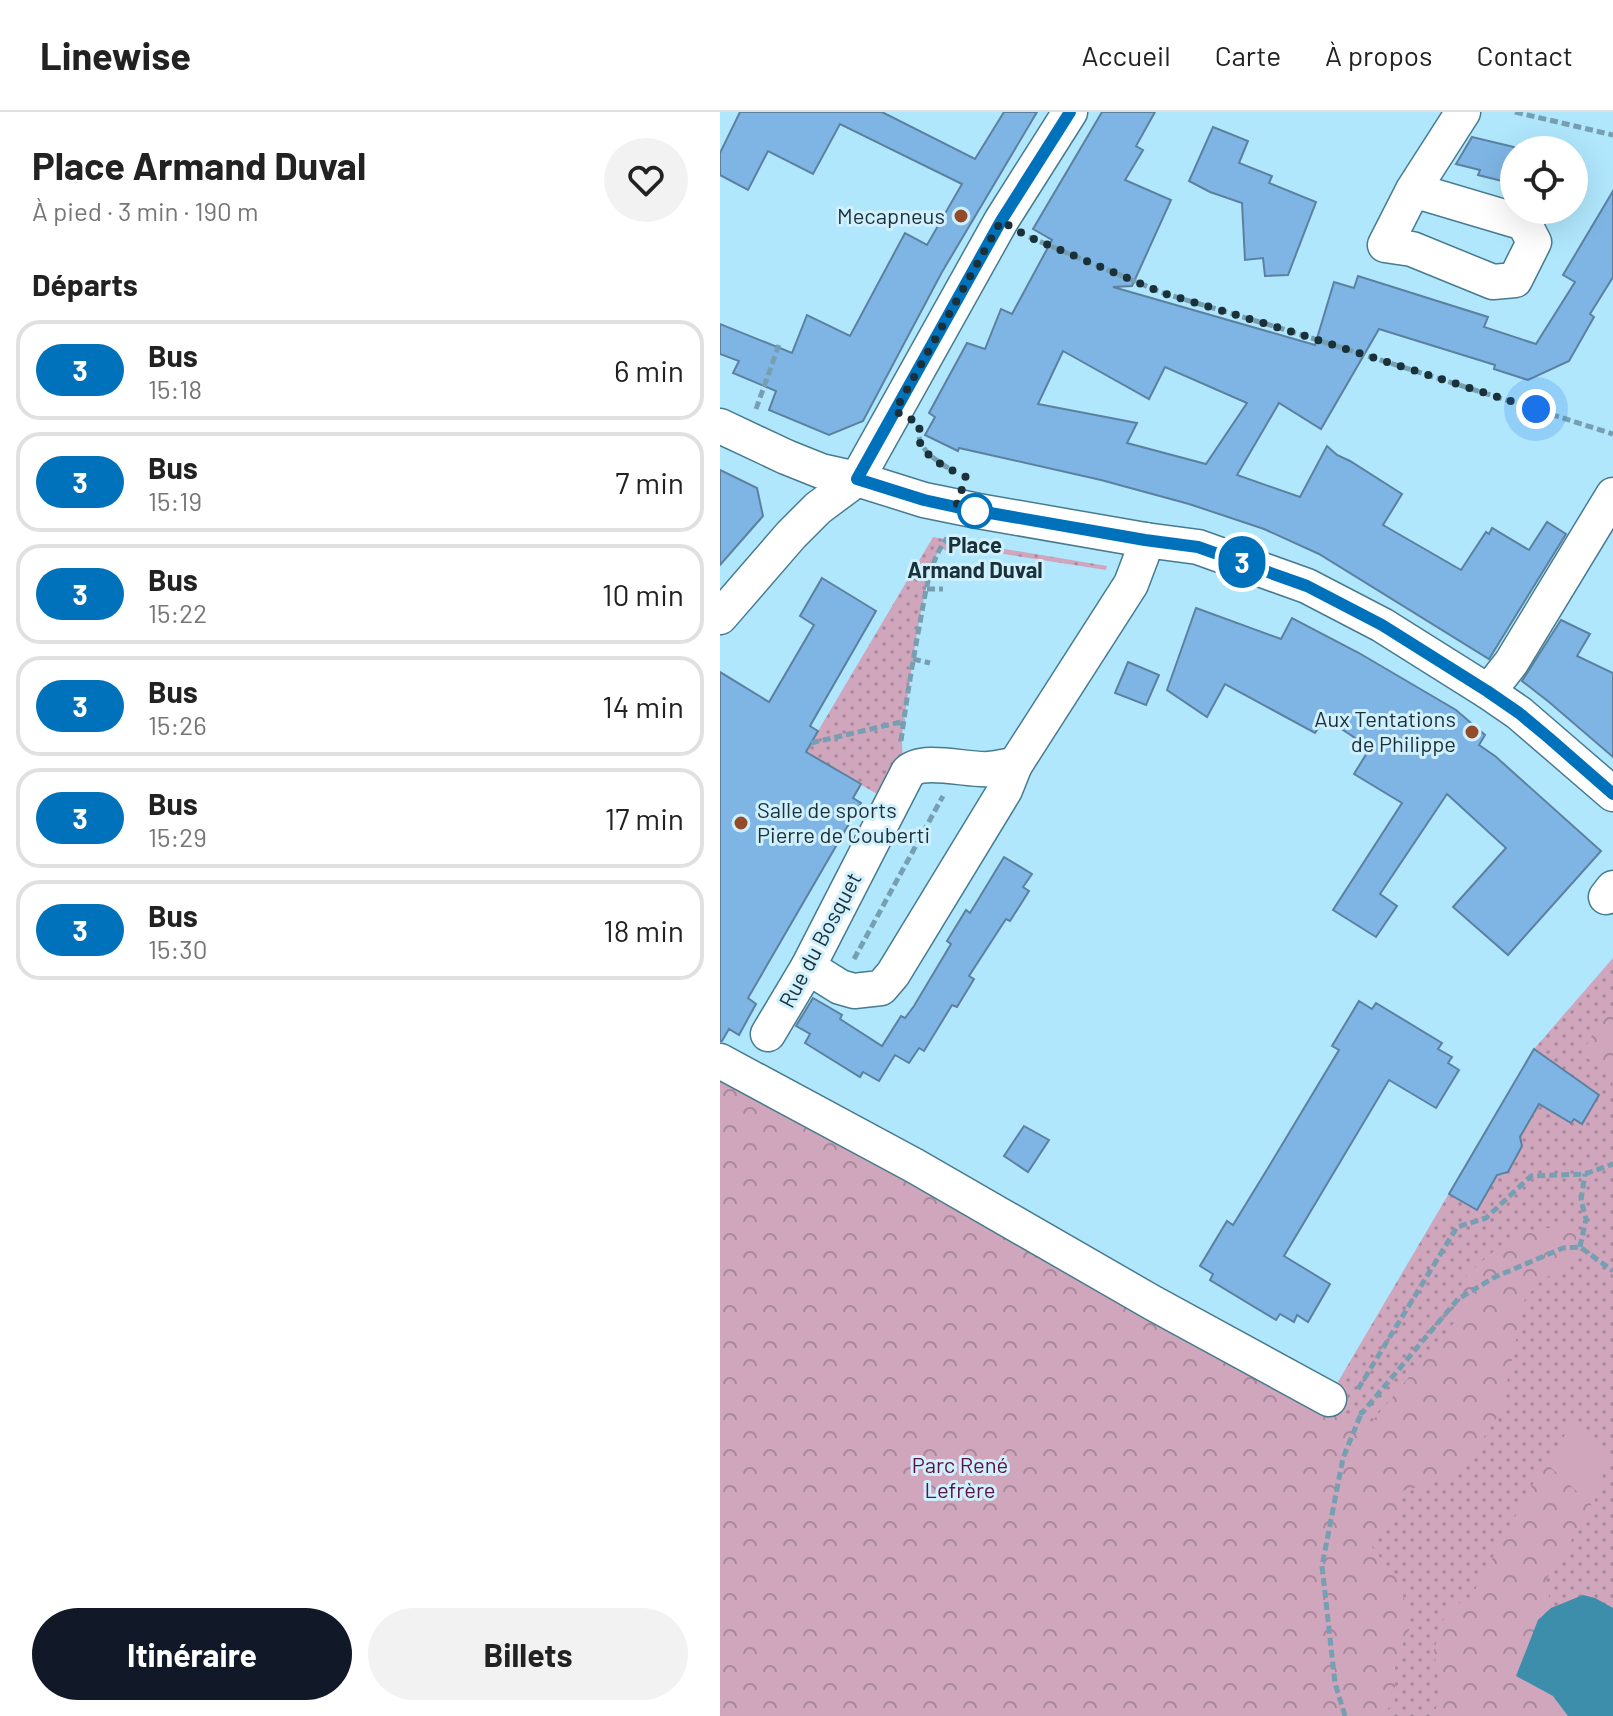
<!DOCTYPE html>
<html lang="fr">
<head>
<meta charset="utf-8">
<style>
  body { margin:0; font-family:Barlow,sans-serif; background:#f2f2f2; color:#222; height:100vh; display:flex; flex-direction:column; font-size:30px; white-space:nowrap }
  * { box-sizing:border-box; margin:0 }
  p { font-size:26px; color:#767676 }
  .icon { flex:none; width:44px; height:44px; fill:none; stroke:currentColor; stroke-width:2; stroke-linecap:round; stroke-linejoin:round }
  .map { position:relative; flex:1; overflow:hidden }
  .drawer { display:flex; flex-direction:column; background:#fff; width:720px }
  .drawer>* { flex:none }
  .badge { padding:0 16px; border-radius:26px; font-size:28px; line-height:52px }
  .buttons { position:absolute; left:780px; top:24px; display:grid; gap:16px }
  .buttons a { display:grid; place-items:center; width:88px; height:88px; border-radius:50%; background:#fff; box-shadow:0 8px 32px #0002; font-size:40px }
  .you { position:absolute; width:40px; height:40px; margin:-20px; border:6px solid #fff; border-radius:50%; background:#1a73e8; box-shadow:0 0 0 12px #1a73e833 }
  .map>.badge { position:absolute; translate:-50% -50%; box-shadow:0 0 0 4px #fff }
  h2 { padding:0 32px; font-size:30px; line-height:72px }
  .round { display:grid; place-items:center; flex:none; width:84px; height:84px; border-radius:42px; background:#f2f2f2 }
  .headline { display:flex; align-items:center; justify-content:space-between; height:136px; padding:0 32px }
  h1 { font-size:38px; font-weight:700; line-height:60px }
  .button { display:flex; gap:16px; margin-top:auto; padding:16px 32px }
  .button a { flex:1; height:92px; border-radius:48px; background:#111827; color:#fff; font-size:32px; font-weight:700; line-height:92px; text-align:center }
  .button a+a { background:#f2f2f2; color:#222 }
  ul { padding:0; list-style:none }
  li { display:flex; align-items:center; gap:24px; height:100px; margin:0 16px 12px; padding:0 16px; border:4px solid #e0e0e0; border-radius:24px }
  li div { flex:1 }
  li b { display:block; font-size:30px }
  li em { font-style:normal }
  li .badge { min-width:88px; font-weight:700; text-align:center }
  header { display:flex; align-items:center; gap:48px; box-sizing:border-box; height:112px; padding:0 40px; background:#fff; border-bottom:2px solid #e0e0e0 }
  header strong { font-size:38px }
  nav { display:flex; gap:44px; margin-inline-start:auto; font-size:28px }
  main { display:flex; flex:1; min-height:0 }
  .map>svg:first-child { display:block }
</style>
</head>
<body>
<header>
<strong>Linewise</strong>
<nav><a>Accueil</a><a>Carte</a><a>À propos</a><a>Contact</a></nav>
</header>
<main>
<section class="drawer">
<div class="headline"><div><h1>Place Armand Duval</h1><p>À pied · 3 min · 190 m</p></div><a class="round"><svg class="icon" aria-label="heart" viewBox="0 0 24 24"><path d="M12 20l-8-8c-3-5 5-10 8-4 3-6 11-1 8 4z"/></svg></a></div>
<h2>Départs</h2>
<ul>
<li><span class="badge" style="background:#0072bc;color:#fff">3</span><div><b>Bus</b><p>15:18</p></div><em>6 min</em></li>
<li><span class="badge" style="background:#0072bc;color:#fff">3</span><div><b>Bus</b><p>15:19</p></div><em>7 min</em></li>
<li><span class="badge" style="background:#0072bc;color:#fff">3</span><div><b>Bus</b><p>15:22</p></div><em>10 min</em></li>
<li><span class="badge" style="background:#0072bc;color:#fff">3</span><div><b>Bus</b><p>15:26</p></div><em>14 min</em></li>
<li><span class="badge" style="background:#0072bc;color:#fff">3</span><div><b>Bus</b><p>15:29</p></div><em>17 min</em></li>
<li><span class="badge" style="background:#0072bc;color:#fff">3</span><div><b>Bus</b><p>15:30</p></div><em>18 min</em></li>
</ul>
<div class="button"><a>Itinéraire</a><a>Billets</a></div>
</section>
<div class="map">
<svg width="893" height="1604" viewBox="0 0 893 1604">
  <defs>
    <pattern id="grass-dots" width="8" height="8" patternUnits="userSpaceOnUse" patternTransform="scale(2)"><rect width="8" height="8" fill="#d0a6bd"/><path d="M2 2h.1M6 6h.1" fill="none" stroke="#a8889b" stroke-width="1.8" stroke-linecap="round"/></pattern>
    <pattern id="forest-crowns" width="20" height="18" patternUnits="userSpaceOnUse" patternTransform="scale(2)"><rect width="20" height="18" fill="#d0a6bd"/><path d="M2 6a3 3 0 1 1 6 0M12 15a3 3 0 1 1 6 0" fill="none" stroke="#a8889b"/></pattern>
  </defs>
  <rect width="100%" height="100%" fill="#b0e7fd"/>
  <!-- grass -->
  <g fill="url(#grass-dots)">
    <path d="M 213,425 L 387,454 L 386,458 L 239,435 C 231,442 229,441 220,435 C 201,478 195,536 188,582 C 185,604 180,622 183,644 L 159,683 L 85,641 Z"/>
    <path d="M 893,846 L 893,1604 L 0,1604 L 612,1280 L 814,937 Z"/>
  </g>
  <!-- forest -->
  <g fill="url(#forest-crowns)">
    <path d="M 893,898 L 893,975 L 892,968 L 862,941 L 884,902 Z"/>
    <path d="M 0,959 L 603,1294 L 650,1312 L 734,1211 L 747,1162 L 792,1124 L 856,1110 L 856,1147 L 821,1169 L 805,1186 L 781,1299 L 746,1353 L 722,1368 L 682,1379 L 676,1405 L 652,1435 L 680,1471 L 691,1514 L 675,1549 L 675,1587 L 663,1604 L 0,1604 Z"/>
    <path d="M 825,1350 L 873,1394 L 826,1468 L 831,1496 L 818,1508 L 833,1584 L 848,1604 L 712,1604 L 721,1586 L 714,1538 L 727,1496 L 750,1487 Z"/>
  </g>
  <!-- garden -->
  <path fill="#d0a6bd" d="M 853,1312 L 890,1340 L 873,1394 L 825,1350 Z"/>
  <!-- water -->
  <path fill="#3c8eab" d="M 863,1483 L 875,1486 L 893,1496 L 893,1604 L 848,1604 L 833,1584 L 796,1564 L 818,1508 L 831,1496 Z"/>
  <!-- building -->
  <g fill="#7eb5e5" stroke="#5c81a0" stroke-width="2" fill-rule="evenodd">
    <path d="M 20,0 L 162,0 L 255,47 L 284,0 L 317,0 L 222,160 L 143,309 L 109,323 L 49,298 L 56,279 L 13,261 L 19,249 L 0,242 L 0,212 L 72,241 L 87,203 L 130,224 L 185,121 L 207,133 L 242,72 L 120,12 L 93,62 L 48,39 L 28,78 L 0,63 L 0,41 Z"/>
    <path d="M 382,0 L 435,0 L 416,34 L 423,38 L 405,68 L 451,88 L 412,174 L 393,175 L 595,233 L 614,170 L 634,176 L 638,164 L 768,205 L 764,215 L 816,232 L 855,170 L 843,163 L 893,79 L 893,165 L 870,202 L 874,205 L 849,249 L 808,268 L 774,257 L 775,253 L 659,217 L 601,317 L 559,291 L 517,363 L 580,385 L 607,334 L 617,343 L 630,349 L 682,382 L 663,413 L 741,458 L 766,420 L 769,422 L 772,416 L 809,438 L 827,410 L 846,422 L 769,547 L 599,442 L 544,417 L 469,392 L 381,368 L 239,336 L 238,339 L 205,323 L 215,305 L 209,301 L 247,231 L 265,237 L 281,197 L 292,202 L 332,128 L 313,117 ZM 343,239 L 429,287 L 445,255 L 527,291 L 486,352 L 407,331 L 417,311 L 318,292 Z"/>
    <path d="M 493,15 L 528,29 L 519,51 L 552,64 L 549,71 L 596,90 L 568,163 L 545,164 L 543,146 L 525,148 L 522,91 L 490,80 L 469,69 Z"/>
    <path d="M 752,25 L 794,35 L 794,72 L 758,63 L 760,58 L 736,52 Z"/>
    <path d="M 0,358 L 37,376 L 43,404 L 0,453 Z"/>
    <path d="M 102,466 L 156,499 L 90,614 L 98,619 L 86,640 L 141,672 L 133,686 L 141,691 L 28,886 L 36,892 L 19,923 L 9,917 L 2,929 L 0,929 L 0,560 L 49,590 L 94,513 L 80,504 Z"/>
    <path d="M 476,496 L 561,527 L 572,506 L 639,541 L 736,598 L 765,623 L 759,633 L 775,644 L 881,739 L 788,843 L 733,795 L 786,736 L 727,682 L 660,782 L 677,794 L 656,825 L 613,798 L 682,691 L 634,662 L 650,636 L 605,606 L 595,621 L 505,572 L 487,605 L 447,578 Z"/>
    <path d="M 841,508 L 870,522 L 857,544 L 893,561 L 893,645 L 829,590 L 802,569 Z"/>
    <path d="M 408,550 L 439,563 L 426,593 L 395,581 Z"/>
    <path d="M 284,745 L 312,762 L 303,775 L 309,779 L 290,809 L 286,807 L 249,864 L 254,867 L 237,895 L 232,893 L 204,939 L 199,936 L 189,951 L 175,943 L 159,969 L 143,960 L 140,965 L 85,931 L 90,922 L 76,914 L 93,886 L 122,903 L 120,907 L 162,934 L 181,904 L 185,906 L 194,894 L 231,832 L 227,829 L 246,798 L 250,801 Z"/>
    <path d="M 639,889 L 652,897 L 656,891 L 722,931 L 718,937 L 732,945 L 728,951 L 739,958 L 716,996 L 669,968 L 564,1144 L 610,1172 L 588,1210 L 577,1203 L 574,1210 L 560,1202 L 556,1208 L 490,1168 L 493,1162 L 480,1154 L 507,1109 L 513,1113 L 548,1056 L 619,938 L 612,934 Z"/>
    <path d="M 814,937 L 879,983 L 862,1012 L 854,1007 L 851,1011 L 819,992 L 800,1025 L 802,1034 L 788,1060 L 777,1063 L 757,1098 L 729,1082 Z"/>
    <path d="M 304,1014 L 329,1028 L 308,1060 L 284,1044 Z"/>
  </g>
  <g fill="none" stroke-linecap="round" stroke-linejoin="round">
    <!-- minor casing -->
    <g stroke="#477b8f" stroke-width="37">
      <g id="minor">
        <path d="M 693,78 L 804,111 L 814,130 L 795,168 L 773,170 L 692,137 L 665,133 L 693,78 L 743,0"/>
        <path d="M 0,314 L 66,345 L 101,359 L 137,367 L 204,388 L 258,399 L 425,428 L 478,435 L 587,474 L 662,513 L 767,579 L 799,601 L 893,682"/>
        <path d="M 0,505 L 71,423 L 98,396 L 137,367 L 281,109 L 350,0"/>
        <path d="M 767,579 L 776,570 L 791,551 L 893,383"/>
        <path d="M 886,785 L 893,776"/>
        <path d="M 88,855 L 120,875 L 134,879 L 161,876 L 173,862 L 285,678 L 295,653 L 411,472 L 422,443 L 425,428"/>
        <path d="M 48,922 L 88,855 L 188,660 C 203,645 248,659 269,657 C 278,656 286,654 295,653"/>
        <path d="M 0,949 L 195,1054 L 433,1191 L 609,1287"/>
      </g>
    </g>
    <!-- path -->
    <g stroke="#76a0b1" stroke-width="5" stroke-dasharray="8 4" stroke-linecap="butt">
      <path d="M 795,0 L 893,23"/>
      <path d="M 309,125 L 443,181 L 563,217 L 893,322"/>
      <path d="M 36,297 L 60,230"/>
      <path d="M 199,325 C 202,340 217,349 230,357"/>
      <path d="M 207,477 L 223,477"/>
      <path d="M 193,547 L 210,551"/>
      <path d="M 181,629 C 186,591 192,553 199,516 C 205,485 208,451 227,426"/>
      <path d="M 91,631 L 185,609"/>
      <path d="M 134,847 L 223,684"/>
      <path d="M 860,1135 L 866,1107 L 861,1088 L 865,1062"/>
      <path d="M 638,1277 L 737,1115 L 766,1106 L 811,1064 L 865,1062 L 893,1052"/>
      <path d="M 639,1300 L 642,1301 L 738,1187 L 775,1165 L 843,1136 L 860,1135 L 893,1159"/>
      <path d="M 625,1604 L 615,1571 L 602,1454 L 623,1346 L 641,1302"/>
    </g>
    <!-- minor -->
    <use href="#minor" stroke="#fff" stroke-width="34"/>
  </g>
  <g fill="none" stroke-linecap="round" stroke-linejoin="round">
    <!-- line casing -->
    <g stroke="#fff" stroke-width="18">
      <path id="line" d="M 350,0 L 281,109 L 137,367 L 204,388 L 236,395 L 425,428 L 478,435 L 587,474 L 662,513 L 767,579 L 799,601 L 829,626 L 893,682"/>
    </g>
    <!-- line -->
    <use href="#line" stroke="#0072bc" stroke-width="12"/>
    <!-- walk -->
    <path stroke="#1b3139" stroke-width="8" stroke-dasharray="0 14.4" d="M 255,399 L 258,399 L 236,395 L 246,365 C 231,358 209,348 201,333 C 198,327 199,319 200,312 L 175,299 L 281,109 L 307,124 L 443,181 L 563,217 L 816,297"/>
  </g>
  <!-- markers -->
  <g fill="#934b29" stroke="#d0f0fe" stroke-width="3">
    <circle cx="241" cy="104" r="8"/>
    <circle cx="752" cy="620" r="8"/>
    <circle cx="21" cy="711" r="8"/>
  </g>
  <circle fill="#fff" stroke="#0072bc" stroke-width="4" cx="255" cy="399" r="16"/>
  <g text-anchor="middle" stroke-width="6" stroke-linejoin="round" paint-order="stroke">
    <!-- poi labels -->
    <g font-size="22" fill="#1b3139" stroke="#d0f0fe" text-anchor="end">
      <text x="225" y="112">Mecapneus</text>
      <text x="736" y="615">Aux Tentations<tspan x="736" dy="25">de Philippe</tspan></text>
      <text x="37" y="706" text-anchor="start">Salle de sports<tspan x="37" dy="25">Pierre de Couberti</tspan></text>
    </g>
    <!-- stop labels -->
    <g font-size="22" font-weight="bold" fill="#1b3139" stroke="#d0f0fe">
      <text x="255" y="441">Place<tspan x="255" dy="25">Armand Duval</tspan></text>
    </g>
    <!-- street labels -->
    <g font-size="22" fill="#1b3139" stroke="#d0f0fe">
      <text transform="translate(100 828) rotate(-62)" y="8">Rue du Bosquet</text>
    </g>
    <!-- park labels -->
    <g font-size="22" fill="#5d1244" stroke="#d0f0fe">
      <text x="240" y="1361">Parc René<tspan x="240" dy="25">Lefrère</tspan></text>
    </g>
  </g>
</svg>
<div class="buttons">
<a><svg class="icon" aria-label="locate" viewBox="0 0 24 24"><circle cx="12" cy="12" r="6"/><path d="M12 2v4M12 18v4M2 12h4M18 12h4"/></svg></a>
</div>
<div class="you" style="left:816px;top:297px"></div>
<b class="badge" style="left:522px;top:450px;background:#0072bc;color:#fff">3</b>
</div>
</main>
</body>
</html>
